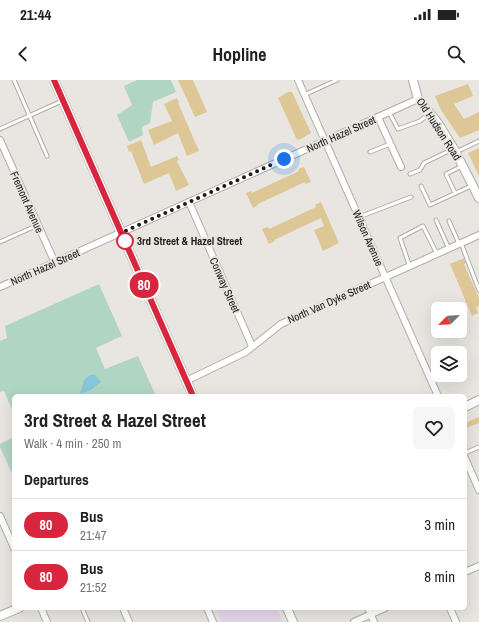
<!DOCTYPE html>
<html lang="en">
<head>
<meta charset="utf-8">
<style>
  body { margin:0; font-family:"Archivo Narrow",sans-serif; background:#f6f6f6; color:#202124; height:100vh; display:flex; flex-direction:column; font-size:15px; white-space:nowrap }
  * { box-sizing:border-box; margin:0 }
  p { font-size:13px; color:#757577 }
  .icon { flex:none; width:22px; height:22px; fill:none; stroke:currentColor; stroke-width:2; stroke-linecap:round; stroke-linejoin:round }
  .map { position:relative; flex:1; overflow:hidden }
  .panel { position:absolute; left:12px; top:314px; width:455px; height:216px; display:flex; flex-direction:column; background:#fff; border-radius:6px; box-shadow:0 4px 16px #0002 }
  .panel>* { flex:none }
  .badge { padding:0 8px; border-radius:13px; font-size:14px; line-height:26px }
  .needle { width:26px; rotate:246deg }
  .tools { position:absolute; left:431px; top:222px; display:grid; gap:8px }
  .tools a { display:grid; place-items:center; width:36px; height:36px; border-radius:6px; background:#fff; box-shadow:0 4px 16px #0002; font-size:20px }
  .you { position:absolute; width:20px; height:20px; margin:-10px; border:3px solid #fff; border-radius:50%; background:#1a73e8; box-shadow:0 0 0 6px #1a73e833 }
  .map>.badge { position:absolute; translate:-50% -50%; box-shadow:0 0 0 2px #fff }
  h2 { padding:0 12px; font-size:15px; line-height:36px }
  .round { display:grid; place-items:center; flex:none; width:42px; height:42px; border-radius:6px; background:#f6f6f6 }
  .overview { display:flex; align-items:center; justify-content:space-between; height:68px; padding:0 12px }
  h1 { font-size:19px; font-weight:700; line-height:30px }
  ul { padding:0; list-style:none }
  li { display:flex; align-items:center; gap:12px; height:52px; padding:0 12px; border-top:1px solid #e0e0e0 }
  li div { flex:1 }
  li b { display:block; font-size:15px }
  li em { font-style:normal }
  li .badge { min-width:44px; font-weight:700; text-align:center }
  .status { display:flex; justify-content:space-between; align-items:center; height:28px; padding:0 20px; background:#fff; direction:ltr }
  .status svg { height:11px; fill:currentColor }
  header { display:flex; justify-content:space-between; align-items:center; height:52px; padding:0 12px; background:#fff; font-size:18px; font-weight:700 }
  .map>svg:first-child { display:block }
</style>
</head>
<body>
<div class="status"><b>21:44</b><svg viewBox="0 0 49 12"><path d="M0 12V9h3v3zM5 12V6h3v6zM10 12V3h3v9zM15 12V0h3v12zM26 1h20v11H26zM47 4h2v5h-2z"/></svg></div>
<header><svg class="icon" aria-label="back" viewBox="0 0 24 24"><path d="M15 5l-7 7 7 7"/></svg>Hopline<svg class="icon" aria-label="search" viewBox="0 0 24 24"><circle cx="10" cy="10" r="6"/><path d="M15 15l6 6"/></svg></header>
<div class="map">
<svg width="479" height="542" viewBox="0 0 479 542">
  <rect width="100%" height="100%" fill="#e9e6e1"/>
  <!-- education -->
  <path fill="#e5d7e9" d="M 215,528 L 277,528 L 283,542 L 221,542 Z"/>
  <!-- green -->
  <g fill="#b1d5c3">
    <path d="M 137,0 L 171,0 L 176,12 L 153,22 L 150,43 L 142,47 L 143,55 L 129,62 L 117,35 L 132,25 L 124,6 Z"/>
    <path d="M 99,204 L 122,256 L 96,268 L 105,289 L 138,276 L 156,316 L 14,316 L 14,334 L 4,311 L 0,312 L 0,261 L 7,258 L 5,246 Z"/>
    <path d="M 14,357 L 14,398 L 0,367 L 0,364 Z"/>
  </g>
  <!-- water -->
  <path fill="#87c6d9" d="M 90,295 L 95,295 L 101,302 L 91,310 L 80,314 L 84,300 Z"/>
  <!-- building -->
  <g fill="#dec796">
    <path d="M 178,0 L 193,0 L 207,32 L 195,37 Z"/>
    <path d="M 468,4 L 473,16 L 454,24 L 464,39 L 479,32 L 479,50 L 460,58 L 441,30 L 435,16 Z"/>
    <path d="M 288,12 L 292,12 L 311,53 L 301,59 L 297,60 L 278,18 Z"/>
    <path d="M 177,18 L 179,22 L 178,23 L 199,71 L 187,76 L 178,53 L 154,65 L 148,50 L 172,41 L 164,24 Z"/>
    <path d="M 141,60 L 151,87 L 177,76 L 179,80 L 177,81 L 189,105 L 176,111 L 169,93 L 144,104 L 131,71 L 129,72 L 127,66 Z"/>
    <path d="M 479,68 L 479,96 L 468,73 Z"/>
    <path d="M 304,87 L 311,102 L 305,104 L 305,102 L 258,124 L 258,125 L 253,128 L 246,113 L 251,111 L 252,113 L 299,91 L 298,89 Z"/>
    <path d="M 321,122 L 339,163 L 323,171 L 314,150 L 324,146 L 321,138 L 274,160 L 275,161 L 269,164 L 262,149 L 268,147 L 269,149 L 316,127 L 315,125 Z"/>
    <path d="M 464,178 L 466,183 L 464,184 L 479,218 L 479,226 L 476,227 L 478,233 L 472,236 L 450,184 Z"/>
    <path d="M 479,337 L 479,343 L 465,348 L 465,343 Z"/>
  </g>
  <g fill="none" stroke-linecap="round" stroke-linejoin="round">
    <!-- lane casing -->
    <g stroke="#aeaca7" stroke-width="5">
      <g id="lane">
        <path d="M 14,0 L 47,76"/>
        <path d="M 304,15 L 337,0"/>
        <path d="M 389,32 L 398,49 L 420,41 L 429,34"/>
        <path d="M 0,49 L 62,21"/>
        <path d="M 370,72 L 390,64"/>
        <path d="M 456,72 L 479,61"/>
        <path d="M 410,94 L 420,90 L 424,83 L 453,69"/>
        <path d="M 421,106 L 430,125 L 471,106"/>
        <path d="M 455,113 L 446,94 L 462,86"/>
        <path d="M 359,137 L 411,117"/>
        <path d="M 436,140 L 449,169"/>
        <path d="M 449,141 L 459,164"/>
        <path d="M 0,162 L 38,145"/>
        <path d="M 461,163 L 479,210"/>
        <path d="M 410,187 L 400,158 L 423,146 L 437,174"/>
        <path d="M 465,373 L 479,367"/>
        <path d="M 82,528 L 88,542"/>
      </g>
    </g>
    <!-- street casing -->
    <g stroke="#aeaca7" stroke-width="8">
      <g id="street">
        <path d="M 298,0 L 438,316"/>
        <path d="M 378,37 L 401,87"/>
        <path d="M 0,60 L 55,183"/>
        <path d="M 189,122 L 252,266"/>
        <path d="M 0,207 L 418,19"/>
        <path d="M 186,301 L 246,272 L 281,244 L 479,155"/>
        <path d="M 465,378 L 479,410"/>
        <path d="M 0,436 L 14,468"/>
        <path d="M 465,492 L 479,486"/>
        <path d="M 41,528 L 47,542"/>
        <path d="M 123,528 L 129,542"/>
        <path d="M 207,528 L 213,542"/>
        <path d="M 368,528 L 374,542"/>
        <path d="M 450,528 L 456,542"/>
        <path d="M 354,542 L 385,528"/>
      </g>
    </g>
    <!-- secondary casing -->
    <g stroke="#aeaca7" stroke-width="10">
      <g id="secondary">
        <path d="M 54,0 L 193,316"/>
        <path d="M 413,0 L 418,19 L 438,43 L 454,69 L 479,118"/>
        <path d="M 465,327 L 479,320"/>
        <path d="M 287,528 L 293,542"/>
        <path d="M 0,536 L 19,528"/>
      </g>
    </g>
    <!-- lane -->
    <use href="#lane" stroke="#fff" stroke-width="3"/>
    <!-- street -->
    <use href="#street" stroke="#fff" stroke-width="6"/>
    <!-- secondary -->
    <use href="#secondary" stroke="#fff" stroke-width="8"/>
  </g>
  <g fill="none" stroke-linecap="round" stroke-linejoin="round">
    <!-- line casing -->
    <g stroke="#fff" stroke-width="9">
      <path id="line" d="M 54,0 L 193,316"/>
    </g>
    <!-- line -->
    <use href="#line" stroke="#d7263d" stroke-width="6"/>
    <!-- walk -->
    <path stroke="#1d1c1a" stroke-width="4" stroke-dasharray="0 7.2" d="M 125,161 L 121,153 L 284,79"/>
  </g>
  <!-- markers -->
  <circle fill="#fff" stroke="#d7263d" stroke-width="2" cx="125" cy="161" r="8"/>
  <g text-anchor="middle" stroke-width="4" stroke-linejoin="round" paint-order="stroke">
    <!-- street labels -->
    <g font-size="11" fill="#1d1c1a" stroke="#e9e6e1">
      <text transform="translate(439 49) rotate(57)" y="4">Old Hudson Road</text>
      <text transform="translate(341 54) rotate(-24)" y="4">North Hazel Street</text>
      <text transform="translate(27 122) rotate(66)" y="4">Fremont Avenue</text>
      <text transform="translate(368 158) rotate(66)" y="4">Wilson Avenue</text>
      <text transform="translate(45 187) rotate(-24)" y="4">North Hazel Street</text>
      <text transform="translate(225 205) rotate(66)" y="4">Conway Street</text>
      <text transform="translate(329 222) rotate(-24)" y="4">North Van Dyke Street</text>
    </g>
    <!-- stop labels -->
    <g font-size="11" font-weight="bold" fill="#1d1c1a" stroke="#e9e6e1" text-anchor="start">
      <text x="137" y="165">3rd Street &amp; Hazel Street</text>
    </g>
  </g>
</svg>
<div class="tools">
<a><svg class="needle" viewBox="-14 -14 28 28"><path d="M0-13l5 13h-10z" fill="#e53935"/><path d="M0 13l5-13h-10z" fill="#757577"/></svg></a>
<a><svg class="icon" aria-label="layers" viewBox="0 0 24 24"><path d="M12 4l9 5-9 5-9-5zM3 14l9 5 9-5"/></svg></a>
</div>
<div class="you" style="left:284px;top:79px"></div>
<b class="badge" style="left:144px;top:205px;background:#d7263d;color:#fff">80</b>
<section class="panel">
<div class="overview"><div><h1>3rd Street &amp; Hazel Street</h1><p>Walk · 4 min · 250 m</p></div><a class="round"><svg class="icon" aria-label="heart" viewBox="0 0 24 24"><path d="M12 20l-8-8c-3-5 5-10 8-4 3-6 11-1 8 4z"/></svg></a></div>
<h2>Departures</h2>
<ul>
<li><span class="badge" style="background:#d7263d;color:#fff">80</span><div><b>Bus</b><p>21:47</p></div><em>3 min</em></li>
<li><span class="badge" style="background:#d7263d;color:#fff">80</span><div><b>Bus</b><p>21:52</p></div><em>8 min</em></li>
</ul>
</section>
</div>
</body>
</html>
